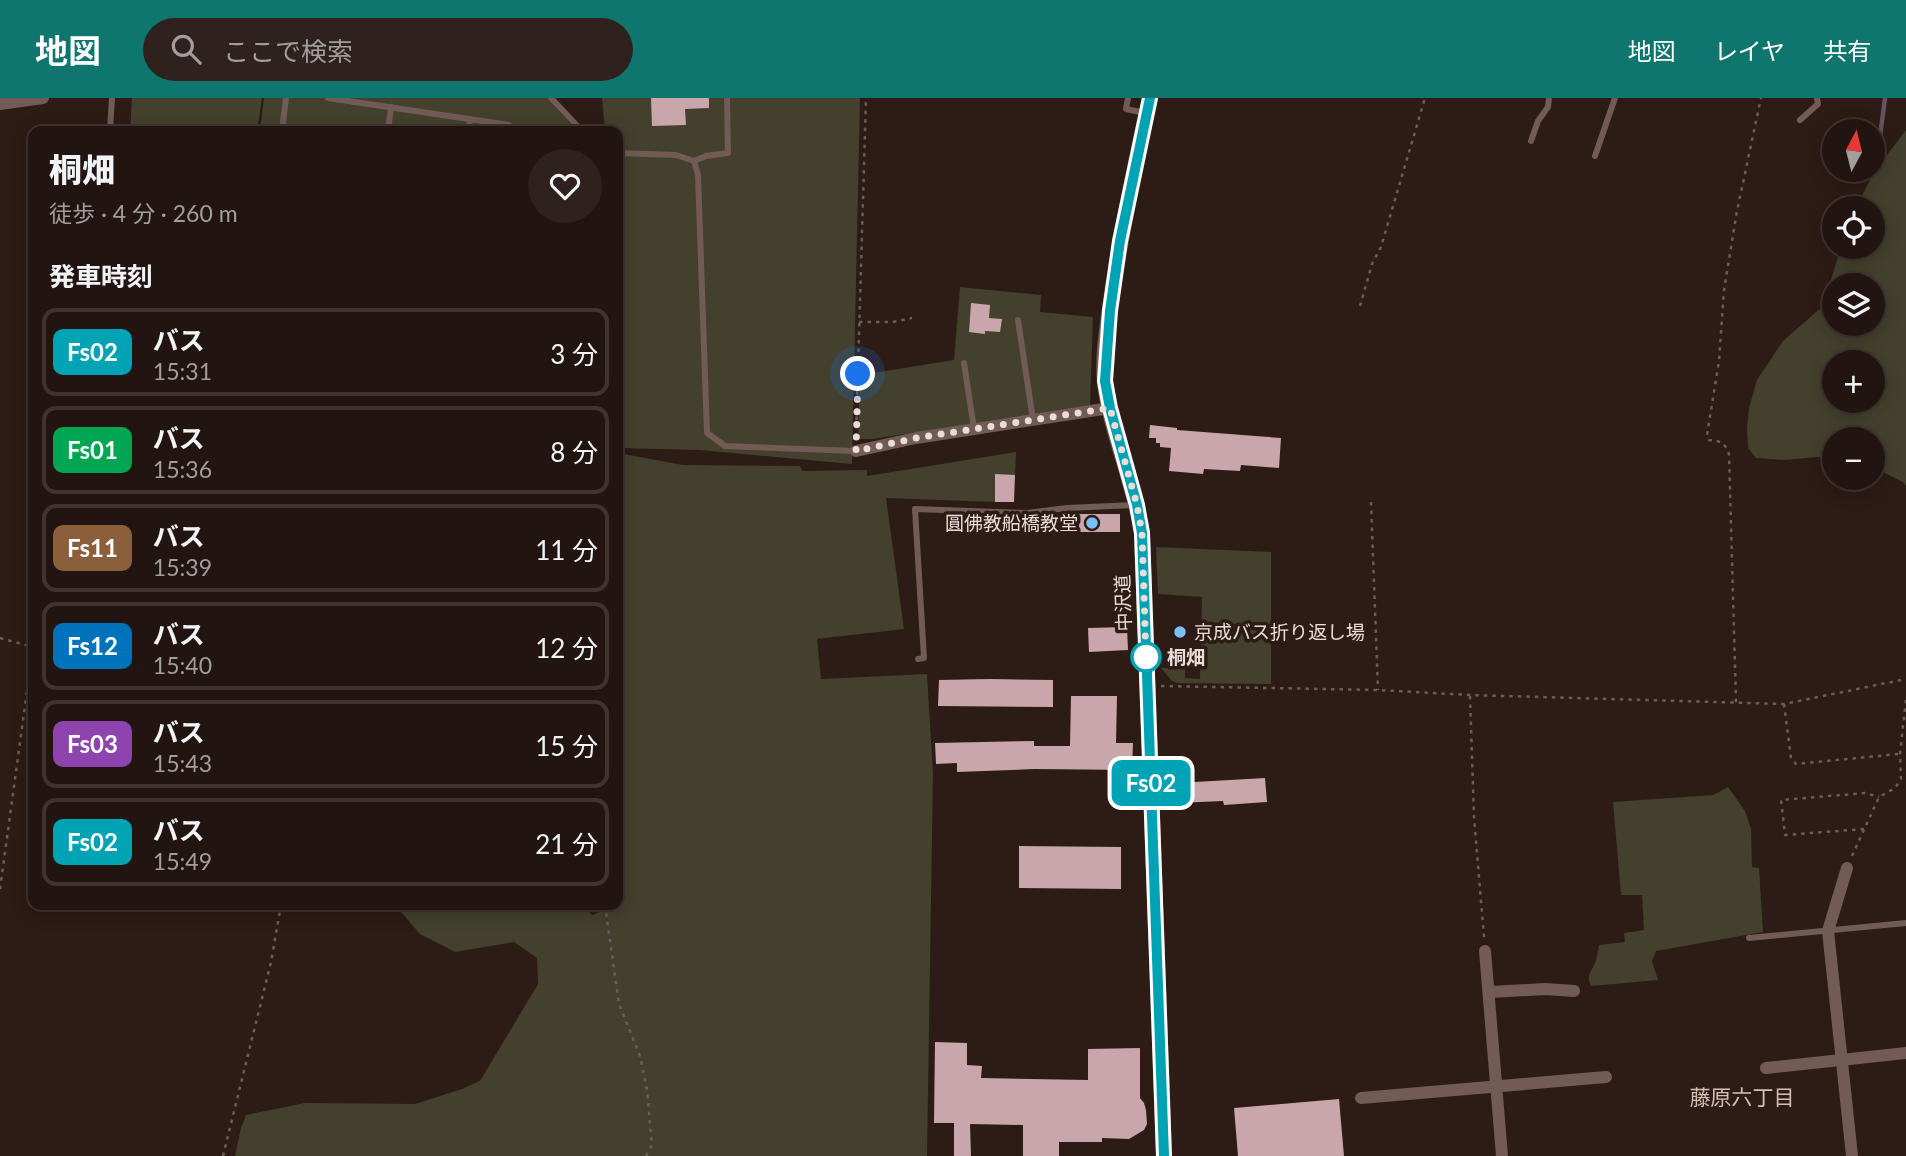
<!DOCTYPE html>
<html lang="ja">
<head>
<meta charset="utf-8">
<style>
  body { margin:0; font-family:Lato,"Noto Sans JP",sans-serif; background:#2e211e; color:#f1f3f6; height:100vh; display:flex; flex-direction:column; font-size:26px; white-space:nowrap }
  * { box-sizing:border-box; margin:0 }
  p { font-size:23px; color:#a29e9f }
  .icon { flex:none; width:38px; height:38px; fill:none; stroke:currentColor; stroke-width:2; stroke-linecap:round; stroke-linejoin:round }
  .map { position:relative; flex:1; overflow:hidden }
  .side { position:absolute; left:28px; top:28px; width:595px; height:784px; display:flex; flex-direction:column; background:#221410; border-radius:14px; box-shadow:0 4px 18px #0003,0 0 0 2px #3f3330 }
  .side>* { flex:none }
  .badge { padding:0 14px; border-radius:10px; font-size:24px; line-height:46px }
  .needle { width:46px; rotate:7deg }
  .controls { position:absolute; left:1822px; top:21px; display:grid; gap:14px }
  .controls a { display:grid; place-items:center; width:63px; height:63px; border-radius:50%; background:#221410; box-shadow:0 4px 18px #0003,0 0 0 2px #3f3330; font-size:35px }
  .you { position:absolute; width:35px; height:35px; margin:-18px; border:5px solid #fff; border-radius:50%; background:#1a73e8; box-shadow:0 0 0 10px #1a73e833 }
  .map>.badge { position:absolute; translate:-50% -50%; box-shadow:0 0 0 4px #fff }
  h2 { padding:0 21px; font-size:26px; line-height:63px }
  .round { display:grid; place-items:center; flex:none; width:74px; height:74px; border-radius:37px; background:#2e211e }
  .overview { display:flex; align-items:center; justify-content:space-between; height:119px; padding:0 21px }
  h1 { font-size:33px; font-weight:800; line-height:52px }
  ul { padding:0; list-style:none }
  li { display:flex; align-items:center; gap:21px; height:88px; margin:0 14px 10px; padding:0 7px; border:4px solid #3f3330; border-radius:14px }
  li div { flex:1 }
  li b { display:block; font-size:26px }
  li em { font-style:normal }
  li .badge { min-width:77px; font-weight:700; text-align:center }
  header { display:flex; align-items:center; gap:42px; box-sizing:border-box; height:98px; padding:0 35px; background:#0f766e; color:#fff }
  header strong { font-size:33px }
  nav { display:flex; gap:38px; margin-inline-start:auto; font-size:24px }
  .search { width:490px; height:63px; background:#2e211e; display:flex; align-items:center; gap:18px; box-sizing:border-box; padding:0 24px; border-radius:38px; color:#a29e9f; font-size:26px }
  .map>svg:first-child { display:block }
</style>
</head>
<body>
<header>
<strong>地図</strong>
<div class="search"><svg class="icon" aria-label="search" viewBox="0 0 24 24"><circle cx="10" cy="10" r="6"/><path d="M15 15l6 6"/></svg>ここで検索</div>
<nav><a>地図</a><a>レイヤ</a><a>共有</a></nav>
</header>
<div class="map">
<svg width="1906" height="1058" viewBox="0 0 1906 1058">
  <rect width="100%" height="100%" fill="#2d1b15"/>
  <!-- green -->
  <g fill="#43402d" fill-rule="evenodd">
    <path d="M 132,0 L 262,0 L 257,33 L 130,33 Z"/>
    <path d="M 264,0 L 547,0 L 577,33 L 260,33 Z"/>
    <path d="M 602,0 L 860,0 L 852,366 L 700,352 L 618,350 L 618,33 L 605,33 Z"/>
    <path d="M 1906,32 L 1906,388 L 1903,384 L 1873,369 L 1872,341 L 1834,341 L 1834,359 L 1829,358 L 1784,362 L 1756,360 L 1748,350 L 1747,330 L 1749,310 L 1757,282 L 1783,243 L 1823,208 L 1841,149 L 1872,149 L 1872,110 L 1856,110 L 1874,74 ZM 1834,187 L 1872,187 L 1872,226 L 1834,226 ZM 1834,264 L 1872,264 L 1872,303 L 1834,303 Z"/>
    <path d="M 960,189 L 1041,197 L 1040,214 L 1093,219 L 1090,307 L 873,341 L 858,341 L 860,277 L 954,262 Z"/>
    <path d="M 1016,354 L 1015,377 L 995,377 L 995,404 L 886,400 L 904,531 L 817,541 L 821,581 L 927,576 L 933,675 L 927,1058 L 235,1058 L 241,1030 L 246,1017 L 305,1005 L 415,1006 L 462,991 L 480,983 L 538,886 L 537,860 L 514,844 L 455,854 L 420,836 L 395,807 L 583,807 L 592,817 L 618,807 L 618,355 L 683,367 L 800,368 L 802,373 L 867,372 L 867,378 Z"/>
    <path d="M 1156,449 L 1271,454 L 1271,586 L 1177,585 L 1172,583 L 1161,570 L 1185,570 L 1185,580 L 1200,581 L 1202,499 L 1158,496 Z"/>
    <path d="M 1728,689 L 1745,713 L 1751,731 L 1752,769 L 1759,770 L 1763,834 L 1656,853 L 1652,863 L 1658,882 L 1591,888 C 1586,878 1591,874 1595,865 C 1597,859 1598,853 1599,847 L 1625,844 L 1624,835 L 1644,832 L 1642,797 L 1621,797 L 1613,704 L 1713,697 Z"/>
  </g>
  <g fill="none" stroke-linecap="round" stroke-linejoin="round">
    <!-- stream -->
    <path stroke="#695062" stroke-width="4.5" d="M 1878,54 L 1885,0"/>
  </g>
  <!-- building -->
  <g fill="#c9a6ab">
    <path d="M 651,0 L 709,0 L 709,10 L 685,11 L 686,27 L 652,28 Z"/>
    <path d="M 971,205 L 990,207 L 989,220 L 1002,221 L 1000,234 L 985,233 L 985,236 L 969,234 Z"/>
    <path d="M 1150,327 L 1177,330 L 1177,332 L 1281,340 L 1279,370 L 1241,367 L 1240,373 L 1204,371 L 1203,376 L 1169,373 L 1171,350 L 1160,349 L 1160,345 L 1156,345 L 1156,340 L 1149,340 Z"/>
    <path d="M 995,376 L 1015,377 L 1014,404 L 995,404 Z"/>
    <rect x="1065" y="416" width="55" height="18"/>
    <path d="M 1127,529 L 1128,552 L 1089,554 L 1088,530 Z"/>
    <path d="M 990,581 L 1053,582 L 1053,609 L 938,608 L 939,582 Z"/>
    <path d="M 1071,598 L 1117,598 L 1116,645 L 1133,645 L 1132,672 L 1035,671 L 957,674 L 957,665 L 936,666 L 935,645 L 1034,643 L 1034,648 L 1070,648 Z"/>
    <path d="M 1265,680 L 1267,704 L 1224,707 L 1223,703 L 1178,705 L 1177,685 Z"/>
    <path d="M 1019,748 L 1121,749 L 1121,791 L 1019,790 Z"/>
    <path d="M 935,944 L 967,945 L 967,967 L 982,968 L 981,980 L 1088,982 L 1088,951 L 1140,950 L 1140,1000 L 1144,1005 L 1146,1012 L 1147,1026 L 1144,1032 L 1129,1041 L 1102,1040 L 1102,1044 L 1059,1044 L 1059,1058 L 1023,1058 L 1023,1027 L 970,1026 L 971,1058 L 954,1058 L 954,1025 L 934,1025 Z"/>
    <path d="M 1339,1001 L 1344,1058 L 1238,1058 L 1234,1010 Z"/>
  </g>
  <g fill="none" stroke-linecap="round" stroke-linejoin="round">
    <!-- path -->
    <g stroke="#6c5c57" stroke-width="2.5" stroke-dasharray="3.5 5" stroke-linecap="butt">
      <path d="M 1360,208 L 1372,166 L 1381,149 L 1425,0"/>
      <path d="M 859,224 L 893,224 L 912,220"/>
      <path d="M 856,339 L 866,0"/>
      <path d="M 1371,404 L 1378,592"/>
      <path d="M 0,540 L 33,549"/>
      <path d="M 1161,588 L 1378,592 L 1470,597 L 1784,606 L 1906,581"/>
      <path d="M 1470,598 L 1474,719 L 1484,839"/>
      <path d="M 1736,604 L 1729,356 C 1725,344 1720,343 1709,342 L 1707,337 L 1719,263 L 1724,192 L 1737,113 L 1761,0"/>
      <path d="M 1784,606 L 1791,660 L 1796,666 L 1898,656"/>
      <path d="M 1864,731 L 1785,737 L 1781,702 L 1865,695 L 1879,699"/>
      <path d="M 1852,758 L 1879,699 L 1895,690 L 1901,681 L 1900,656 L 1906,601"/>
      <path d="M 0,791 L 33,549"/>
      <path d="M 605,807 L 619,906 L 640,958 L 647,992 L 652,1047 L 646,1058"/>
      <path d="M 223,1058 L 271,864 L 281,807"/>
    </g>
    <!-- service -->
    <g stroke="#715b54" stroke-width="6">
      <path d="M 328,0 L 509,27"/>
      <path d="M 551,0 L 582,33"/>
      <path d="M 1128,0 L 1126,11 L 1145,15"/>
      <path d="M 1800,22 L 1818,6 L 1817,0"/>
      <path d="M 110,33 L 112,0"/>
      <path d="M 282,33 L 286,0"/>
      <path d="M 388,33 L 391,9"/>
      <path d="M 469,33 L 470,21"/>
      <path d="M 1531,43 L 1538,23 L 1548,9 L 1549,0"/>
      <path d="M 618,55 L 676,57 L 694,63 L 698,77 L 707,335 L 725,348 L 856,353"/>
      <path d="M 1595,58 L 1615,0"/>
      <path d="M 694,63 L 706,58 L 728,55 L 727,0"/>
      <path d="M 1018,222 L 1033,322"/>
      <path d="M 964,265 L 974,331"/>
      <path d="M 918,561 L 924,560 L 915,411 L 1027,415 L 1067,410 L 1134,407"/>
      <path d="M 1749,840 L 1906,825"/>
    </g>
    <!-- minor -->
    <g stroke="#715b54" stroke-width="12">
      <path d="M 0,6 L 43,0"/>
      <path d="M 856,353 L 916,340 L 1110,310"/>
      <path d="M 1847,770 L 1828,833 L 1852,1058"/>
      <path d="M 1485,853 L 1502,1058"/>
      <path d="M 1490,894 L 1545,891 L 1574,893"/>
      <path d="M 1766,970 L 1906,955"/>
      <path d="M 1361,1000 L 1606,979"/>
    </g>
    <!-- tertiary -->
    <path stroke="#715b54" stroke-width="16" d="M 1150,0 C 1136,63 1123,126 1113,189 C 1109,220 1102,254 1105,285 C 1111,335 1134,384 1142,435 L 1164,1058"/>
  </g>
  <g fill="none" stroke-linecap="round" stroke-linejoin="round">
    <!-- line casing -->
    <g stroke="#fff" stroke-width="16">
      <path id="line" d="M 1150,0 L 1120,143 L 1110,213 L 1105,283 L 1110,310 L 1137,407 L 1142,435 L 1164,1058"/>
    </g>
    <!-- line -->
    <use href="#line" stroke="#00a3b4" stroke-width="10"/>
    <!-- walk -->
    <path stroke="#eaddd9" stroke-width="7" stroke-dasharray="0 12.6" d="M 858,276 L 856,353 L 916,340 L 1110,310 L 1137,407 L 1142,435 L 1146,559"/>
  </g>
  <!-- markers -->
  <g fill="#7bbef8" stroke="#2d1b15" stroke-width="2.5">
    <circle cx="1092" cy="425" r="7"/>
    <circle cx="1180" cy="534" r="7"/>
  </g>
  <circle fill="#fff" stroke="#00a3b4" stroke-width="3.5" cx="1146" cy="559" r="14"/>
  <g text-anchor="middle" stroke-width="7" stroke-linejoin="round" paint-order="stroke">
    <!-- poi labels -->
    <g font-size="19" fill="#eaddd9" stroke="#2d1b15" text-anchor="end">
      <text x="1078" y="432">圓佛教船橋教堂</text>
      <text x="1194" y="541" text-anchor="start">京成バス折り返し場</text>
    </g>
    <!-- street labels -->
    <g font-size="19" fill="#eaddd9" stroke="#2d1b15">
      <text transform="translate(1123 505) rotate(-92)" y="7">中沢道</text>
    </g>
    <!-- stop labels -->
    <g font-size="19" font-weight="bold" fill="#eaddd9" stroke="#2d1b15" text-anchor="start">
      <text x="1167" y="566">桐畑</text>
    </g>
    <!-- neighbourhood labels -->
    <g font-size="21" fill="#d7beb5" stroke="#2d1b15">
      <text x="1742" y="1007">藤原六丁目</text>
    </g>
  </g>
</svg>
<div class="controls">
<a><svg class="needle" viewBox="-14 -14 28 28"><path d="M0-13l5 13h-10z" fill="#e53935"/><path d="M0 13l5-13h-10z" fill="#a29e9f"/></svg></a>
<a><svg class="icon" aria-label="locate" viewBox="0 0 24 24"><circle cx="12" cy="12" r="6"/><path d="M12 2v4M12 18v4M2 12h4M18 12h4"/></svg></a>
<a><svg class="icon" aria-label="layers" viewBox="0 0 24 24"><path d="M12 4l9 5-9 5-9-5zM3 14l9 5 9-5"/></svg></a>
<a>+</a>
<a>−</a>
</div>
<div class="you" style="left:858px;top:276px"></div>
<b class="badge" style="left:1151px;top:685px;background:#00a3b4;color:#fff">Fs02</b>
<section class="side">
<div class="overview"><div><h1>桐畑</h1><p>徒歩 · 4 分 · 260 m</p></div><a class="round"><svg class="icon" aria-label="heart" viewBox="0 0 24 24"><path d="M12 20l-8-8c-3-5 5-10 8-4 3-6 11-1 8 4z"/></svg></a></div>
<h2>発車時刻</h2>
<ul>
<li><span class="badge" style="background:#00a3b4;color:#fff">Fs02</span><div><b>バス</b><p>15:31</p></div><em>3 分</em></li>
<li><span class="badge" style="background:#00a651;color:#fff">Fs01</span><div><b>バス</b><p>15:36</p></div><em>8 分</em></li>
<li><span class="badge" style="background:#8b5e3c;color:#fff">Fs11</span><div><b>バス</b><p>15:39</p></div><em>11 分</em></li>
<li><span class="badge" style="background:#0072bc;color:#fff">Fs12</span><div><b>バス</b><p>15:40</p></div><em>12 分</em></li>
<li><span class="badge" style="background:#8e44ad;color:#fff">Fs03</span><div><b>バス</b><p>15:43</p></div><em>15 分</em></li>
<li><span class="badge" style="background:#00a3b4;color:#fff">Fs02</span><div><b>バス</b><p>15:49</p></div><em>21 分</em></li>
</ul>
</section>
</div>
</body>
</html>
